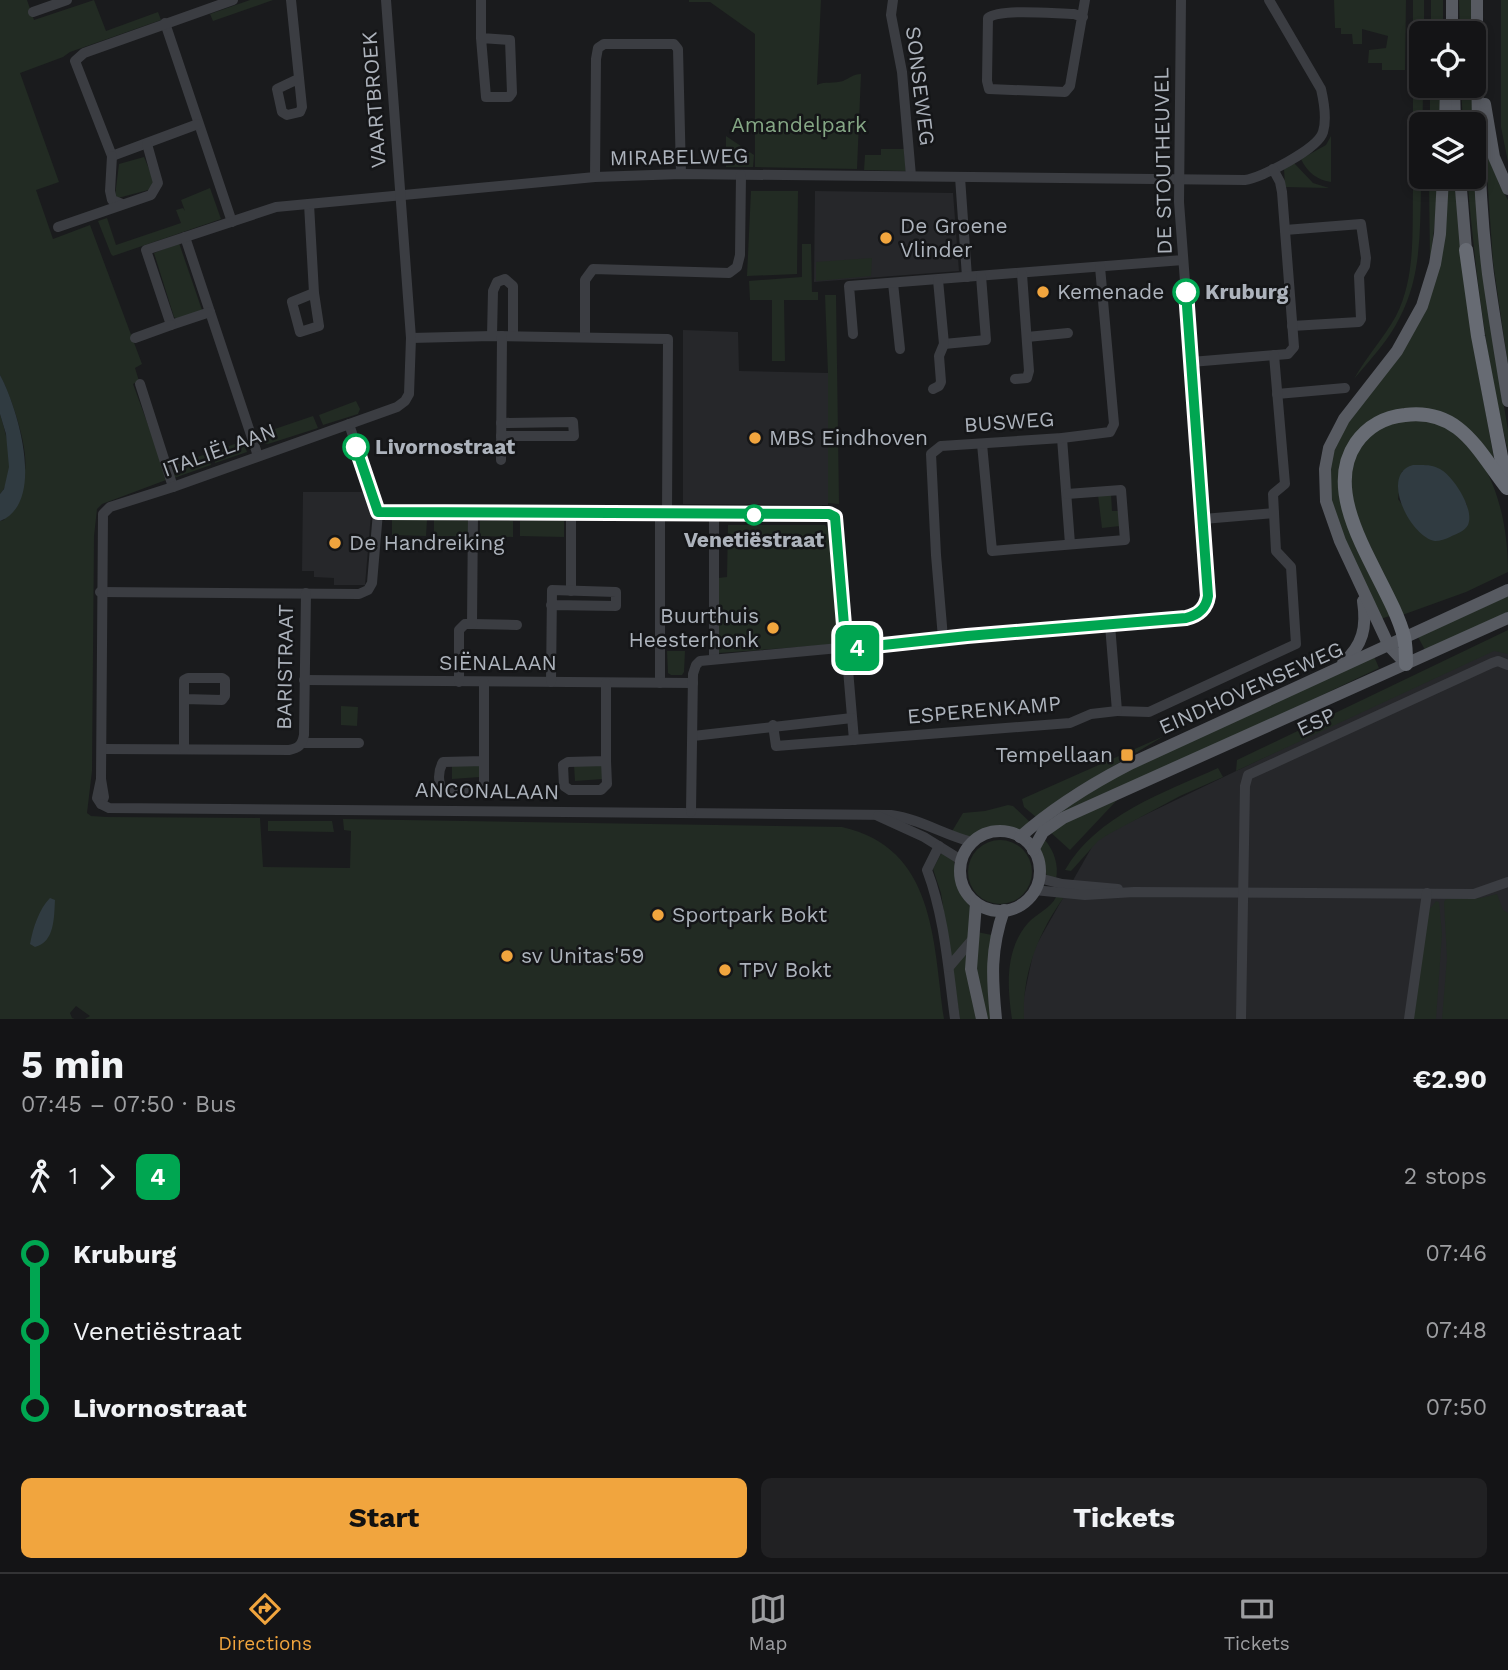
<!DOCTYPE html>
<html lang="en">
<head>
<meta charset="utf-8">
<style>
  body { margin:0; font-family:"Work Sans",sans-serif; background:#212123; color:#f1f3f6; height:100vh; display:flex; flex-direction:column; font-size:26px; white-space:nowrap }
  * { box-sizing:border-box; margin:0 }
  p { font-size:23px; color:#9d9ea1 }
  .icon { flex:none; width:38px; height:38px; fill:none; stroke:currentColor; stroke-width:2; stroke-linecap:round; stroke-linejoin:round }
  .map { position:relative; height:1019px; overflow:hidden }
  .sheet { display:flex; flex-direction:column; background:#141416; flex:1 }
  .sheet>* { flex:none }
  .badge { padding:0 14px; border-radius:10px; font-size:24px; line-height:46px }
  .controls { position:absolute; left:1409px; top:21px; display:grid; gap:14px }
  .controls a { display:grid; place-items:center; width:77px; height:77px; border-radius:10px; background:#141416; box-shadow:0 4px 10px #0003,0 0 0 2px #333335; font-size:35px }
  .map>.badge { position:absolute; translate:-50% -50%; box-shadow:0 0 0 4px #fff }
  .legs { display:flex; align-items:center; gap:10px; height:77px; padding:0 21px; font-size:23px }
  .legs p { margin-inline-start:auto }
  .overview { display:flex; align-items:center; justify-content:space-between; height:119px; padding:0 21px }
  h1 { font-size:38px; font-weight:700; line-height:52px }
  .primary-button { display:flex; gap:14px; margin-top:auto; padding:14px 21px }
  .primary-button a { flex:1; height:80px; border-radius:10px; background:#f1a53e; color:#111; font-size:28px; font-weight:700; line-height:80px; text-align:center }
  .primary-button a+a { background:#212123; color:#f1f3f6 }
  ul { padding:0 21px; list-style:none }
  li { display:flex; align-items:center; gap:24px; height:77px; font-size:26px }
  li i { display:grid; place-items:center; width:10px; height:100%; margin:0 9px; background:currentColor }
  li i::after { content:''; width:18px; height:18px; margin:-9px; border:5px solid; border-radius:50%; background:#141416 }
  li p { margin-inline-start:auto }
  li:first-child i { background:linear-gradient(#0000 50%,currentColor 0) }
  li:last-child i { background:linear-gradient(currentColor 50%,#0000 0) }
  .tab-bar { display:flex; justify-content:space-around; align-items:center; height:98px; border-top:2px solid #333335; background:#141416; font-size:19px; color:#9d9ea1 }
  .tab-bar a { display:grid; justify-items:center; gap:4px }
  .tab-bar .selected { color:#f1a53e }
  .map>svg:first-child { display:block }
</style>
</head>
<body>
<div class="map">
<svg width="1508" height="1019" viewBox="0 0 1508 1019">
  <rect width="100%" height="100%" fill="#1a1b1d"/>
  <!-- built -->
  <g fill="#26272a">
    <path d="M 815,191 L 953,193 L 959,271 L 814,282 Z"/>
    <path d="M 683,330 L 738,332 L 739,371 L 828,373 L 828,505 L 683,504 Z"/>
    <path d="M 303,492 L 363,492 L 371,514 L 365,585 L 334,585 L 334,578 L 314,577 L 314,571 L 302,571 Z"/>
    <path d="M 1508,640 L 1508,1019 L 1023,1019 L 1021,1011 L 1034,949 L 1097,838 Z"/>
  </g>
  <!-- green -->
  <g fill="#222b23" fill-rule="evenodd">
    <path d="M 0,0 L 27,0 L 34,20 L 94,0 L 106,31 L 158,12 L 161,20 L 70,52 L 63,57 L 20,73 L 59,182 L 36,190 L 53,239 L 90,225 L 142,364 L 135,368 L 139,381 L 133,384 L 167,476 L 166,480 L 102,504 L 97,509 L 94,536 L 92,771 L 87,813 L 91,816 L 107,817 L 260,818 L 263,867 L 350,868 L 351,831 L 344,830 L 343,819 L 842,827 C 936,848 933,942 944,1019 L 85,1019 L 90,1016 L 76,1006 L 70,1013 L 72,1018 L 75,1019 L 0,1019 L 0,521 L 4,520 C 10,506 20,490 24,475 C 31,452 11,396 0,375 Z"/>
    <path d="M 250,0 L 273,0 L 213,21 L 210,14 Z"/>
    <path d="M 689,0 L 821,0 L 817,85 C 825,81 834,84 843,81 C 850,78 853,74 861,74 L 857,169 L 755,167 L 755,34 L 710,2 L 689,2 Z"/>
    <path d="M 1334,0 L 1406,0 L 1405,70 L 1382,70 L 1382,63 L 1368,63 L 1369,50 L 1386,48 L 1388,36 L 1362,29 L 1362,44 L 1353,44 L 1352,34 L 1341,34 L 1341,28 L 1335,28 Z"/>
    <path d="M 1413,0 L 1424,0 L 1424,33 L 1421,33 L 1421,86 L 1423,86 L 1422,180 L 1413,180 Z"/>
    <rect x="1431" y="0" width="12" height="33"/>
    <path d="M 1459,0 L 1473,0 L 1473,33 L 1460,33 Z"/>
    <path d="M 1501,0 L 1508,0 L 1508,162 L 1501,127 Z"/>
    <path d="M 1430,86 L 1442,86 L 1441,124 L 1430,124 Z"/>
    <path d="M 1461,86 L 1473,86 L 1491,329 L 1508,430 L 1508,451 C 1486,361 1475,269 1467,177 L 1474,177 L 1474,124 L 1463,124 Z"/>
    <path d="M 1484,130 L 1499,184 L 1508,200 L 1508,365 L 1493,262 Z"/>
    <path d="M 726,136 L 754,155 L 753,167 L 726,167 Z"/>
    <path d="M 1331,136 L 1331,182 C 1317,180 1307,172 1301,159 L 1326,145 Z"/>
    <path d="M 881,149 L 904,149 L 906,171 L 864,170 L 865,155 L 881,155 Z"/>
    <path d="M 144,157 L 155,183 L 152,189 L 118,198 L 115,196 L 119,164 Z"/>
    <path d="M 1294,163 L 1313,183 L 1329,188 L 1285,187 L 1284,168 Z"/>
    <path d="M 1429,177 L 1440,177 L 1430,264 Z"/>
    <path d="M 1448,177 L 1454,177 L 1473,344 L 1495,464 L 1445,415 L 1369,423 L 1341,483 L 1390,616 L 1380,619 L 1334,515 L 1327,483 L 1333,450 L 1347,423 L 1417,327 Z"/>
    <path d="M 210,188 L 221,219 L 113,256 L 111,254 L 98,221 L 107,218 L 116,245 L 181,223 L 176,210 L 183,208 L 185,211 L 181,200 Z"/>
    <path d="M 1413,188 L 1421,188 C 1420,232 1421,277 1400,317 C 1389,340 1370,360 1354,379 C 1366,357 1384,338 1396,316 C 1416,277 1412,230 1413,188 Z"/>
    <path d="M 751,191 L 798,191 L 797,274 L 747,276 Z"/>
    <path d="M 179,243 L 202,310 L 177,319 L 174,317 L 154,253 Z"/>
    <path d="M 802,244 L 811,244 L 812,292 L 818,292 L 818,300 L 784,300 L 785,361 L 772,361 L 772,300 L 750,300 L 749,281 L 802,277 Z"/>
    <path d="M 872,258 L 871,276 L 816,281 L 816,262 Z"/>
    <path d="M 825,295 L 836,295 L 839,504 L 828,503 L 828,373 Z"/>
    <path d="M 356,401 L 360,409 L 358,414 L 323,425 L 319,415 Z"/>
    <path d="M 0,414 C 7,437 18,474 0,494 Z"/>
    <path d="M 313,416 L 318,428 L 268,444 L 263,443 L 260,434 Z"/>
    <path d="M 1409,418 C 1421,420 1442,421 1452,429 C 1495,462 1508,521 1508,572 L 1466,592 L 1405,614 L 1401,614 L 1353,508 L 1349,482 L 1356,450 L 1374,430 ZM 1402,471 L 1454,483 L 1467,505 L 1422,533 L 1398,499 Z"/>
    <path d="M 243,441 L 247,452 L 215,463 L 212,452 Z"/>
    <path d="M 203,455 L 209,458 L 211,465 L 174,478 L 170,467 Z"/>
    <path d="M 1111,494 L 1112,511 L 1120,511 L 1120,526 L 1102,528 L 1098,495 Z"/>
    <path d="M 392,520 L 427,520 L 426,536 L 392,535 Z"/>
    <path d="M 434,520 L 468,521 L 468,536 L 434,536 Z"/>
    <path d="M 480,521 L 513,521 L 513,537 L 480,536 Z"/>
    <path d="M 520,521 L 564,521 L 564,537 L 520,536 Z"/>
    <path d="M 728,525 L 825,525 L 828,529 L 839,644 L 719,653 L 718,578 L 727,577 Z"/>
    <path d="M 1508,596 L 1508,612 L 1425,650 L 1418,637 Z"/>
    <path d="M 1508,630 L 1508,654 L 1494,651 L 1236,771 L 1237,760 Z"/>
    <path d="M 667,651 L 685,651 L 684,672 L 682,675 L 671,675 L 668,673 Z"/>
    <path d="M 1373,654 L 1379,668 L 1187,759 L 1060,814 L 1056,810 L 1090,789 Z"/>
    <path d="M 341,706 L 358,707 L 357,726 L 341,725 Z"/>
    <path d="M 1164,736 L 1068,793 L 1036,817 L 1024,807 L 1022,799 Z"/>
    <path d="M 480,763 L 480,777 L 452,779 L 452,764 Z"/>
    <path d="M 602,764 L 603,779 L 575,781 L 574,765 Z"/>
    <path d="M 1218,768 L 1223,777 L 1180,796 L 1109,834 L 1098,841 L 1071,871 L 1065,870 C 1097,815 1163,793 1218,768 Z"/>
    <path d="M 1118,799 L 1070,850 L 1048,830 Z"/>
    <path d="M 1008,805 L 1013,806 L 1031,823 L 1019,832 C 1002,825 986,826 970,837 L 951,833 L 963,813 L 985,811 Z"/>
    <path d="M 268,821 L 332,821 L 334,832 L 268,831 Z"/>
    <path d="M 1044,839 C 1054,850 1059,865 1056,879 L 1049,878 C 1040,867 1037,851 1044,839 Z"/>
    <circle cx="1000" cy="872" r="32"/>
    <path d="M 941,854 L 948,854 L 954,861 L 959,889 L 970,907 L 977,1019 L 960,1019 L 941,893 L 933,869 Z"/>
    <path d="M 1497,894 L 1503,910 L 1508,913 L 1508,1019 L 1442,1019 L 1447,958 L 1444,902 L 1446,899 L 1481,898 Z"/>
    <path d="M 1056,897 L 1064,897 C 1038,933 1022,974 1024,1019 L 1012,1019 C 1007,987 1005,949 1028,923 C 1036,914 1051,908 1056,897 Z"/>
    <path d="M 1436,901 L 1439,902 L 1442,934 L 1436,1019 L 1413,1019 L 1429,910 Z"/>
    <path d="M 977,932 L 992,935 L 992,1019 L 985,1019 L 976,980 Z"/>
  </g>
  <!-- water -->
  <g fill="#303b41">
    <path d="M 0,375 C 17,406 47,503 0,521 L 0,494 L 4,489 L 9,467 L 6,434 L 0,414 Z"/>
    <path d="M 1413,465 C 1422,465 1432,464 1440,469 C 1453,476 1475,509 1468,525 C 1465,531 1456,534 1450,537 C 1446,539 1440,541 1435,541 C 1410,537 1379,474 1413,465 Z"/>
    <path d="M 50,898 L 55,900 C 54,917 55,942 35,947 L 30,944 C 33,928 39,909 50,898 Z"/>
  </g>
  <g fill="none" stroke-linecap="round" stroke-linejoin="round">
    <!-- minor -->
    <g stroke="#3b3d42" stroke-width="10">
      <path d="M 291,0 L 302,107 L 300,112 L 287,115 L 282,112 L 277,89 L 298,79"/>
      <path d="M 481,0 L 481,38 L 486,97 L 509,97 L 512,93 L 510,40 L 481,38"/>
      <path d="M 893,0 L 891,15 L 902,72 L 911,176"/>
      <path d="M 33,12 L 67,0"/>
      <path d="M 1083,17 L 1074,14 C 1056,14 1001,8 988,18 L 987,81 L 989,89 L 1065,92 L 1070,86 L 1085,0"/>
      <path d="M 165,23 L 232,222"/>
      <path d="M 198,124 L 112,156 L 75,61 L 84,53 L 233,0"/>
      <path d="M 112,156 L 110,191 L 112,200 L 122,204"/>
      <path d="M 595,177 L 596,59 L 598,48 L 604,44 L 674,44 L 678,49 L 681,174"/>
      <path d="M 960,177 L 967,277"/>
      <path d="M 309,204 L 314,293 L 319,326 L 300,332 L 292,302 L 314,293"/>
      <path d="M 58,227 L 151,195 L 158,183 L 147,144"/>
      <path d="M 1285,230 L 1361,224 L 1366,258 L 1365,266 L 1359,276 L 1361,319 L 1359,322 L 1292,326"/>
      <path d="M 185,237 L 258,456"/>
      <path d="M 893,283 L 900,349"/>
      <path d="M 210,312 L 171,325 L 146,250 L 276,207 L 595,177 L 681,174 L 1245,180 C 1261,178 1318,149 1323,132 C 1327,119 1324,102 1321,89 L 1269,0"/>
      <path d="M 853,334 L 849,286 L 1183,260"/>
      <path d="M 492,336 L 493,291 L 497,282 L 505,279 L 513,286 L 513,336"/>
      <path d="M 585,336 L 585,280 L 593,269 L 729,273 L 737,267 L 740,255 L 741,175"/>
      <path d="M 1027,337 L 1068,333"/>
      <path d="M 135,338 L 171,325"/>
      <path d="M 411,338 L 492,336 L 668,339 L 667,514"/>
      <path d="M 944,344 L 986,340 L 981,276"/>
      <path d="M 1191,362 L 1288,354 L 1294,347 L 1282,192 L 1280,182 L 1273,169"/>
      <path d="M 1015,379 L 1027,378 L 1029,371 L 1022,274"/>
      <path d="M 140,384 L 173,487"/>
      <path d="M 933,389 L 939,386 L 941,382 L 939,356 L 944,344 L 938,280"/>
      <path d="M 1277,394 L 1345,388"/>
      <path d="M 501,423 L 573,422 L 574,436 L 501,436"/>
      <path d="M 1062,438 L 1070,544"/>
      <path d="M 982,444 L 992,551 L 1125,540 L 1121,490 L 1067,494"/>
      <path d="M 501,460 L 502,336"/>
      <path d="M 378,512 L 829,514 L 835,517 L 854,740"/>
      <path d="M 660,514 L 660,683"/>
      <path d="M 714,515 L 714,659"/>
      <path d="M 1203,519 L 1274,513"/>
      <path d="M 571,591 L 571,514"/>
      <path d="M 100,592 L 359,594 L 368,590 L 372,583 L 378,512 L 349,424"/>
      <path d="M 472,624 L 517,625"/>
      <path d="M 1110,625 L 1117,711 L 1149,712 L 1296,644 L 1291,567 L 1276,551 L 1273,494 L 1285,484 L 1274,355"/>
      <path d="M 943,638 L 936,555 L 931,454 L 941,446 L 1062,438 L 1110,432 L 1114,424 L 1100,267"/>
      <path d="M 304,680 L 693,683"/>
      <path d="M 459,682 L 459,630 L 465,624 L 472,624 L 473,513"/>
      <path d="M 551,682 L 552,590 L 616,592 L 616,606 L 551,605"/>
      <path d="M 606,683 L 606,761 L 568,762 L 563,765 L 564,786 L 570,790 L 601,790 L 607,784 L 606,761"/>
      <path d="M 773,725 L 776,746 L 1070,723 L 1091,714 L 1117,711"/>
      <path d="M 693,736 L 852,718"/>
      <path d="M 303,743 L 359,743"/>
      <path d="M 102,749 L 289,750 C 299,748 302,745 304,735 L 306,593"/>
      <path d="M 184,749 L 184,680 L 188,678 L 222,678 L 225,680 L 225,696 L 222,700 L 184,699"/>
      <path d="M 484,761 L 484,786 L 479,791 L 444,791 C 437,783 438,771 443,762 L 484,761 L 484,682"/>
      <path d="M 101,779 L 97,798 L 101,804 L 104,797 L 101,779 L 103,514 L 110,507 L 173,487 L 397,407 L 405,401 L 409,394 L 411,338 L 386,0"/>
      <path d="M 101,804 L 109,808 L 891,815 C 920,819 944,835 972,842"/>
      <path d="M 691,812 L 693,674 L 696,665 L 700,661 L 967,636 L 1178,620 C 1198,617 1208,608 1208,588 L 1179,202 L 1181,0"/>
      <path d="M 878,816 L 924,837 L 961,860"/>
      <path d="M 939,846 L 927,870 C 945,918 948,969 955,1019"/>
      <path d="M 1039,878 L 1062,884 L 1118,889"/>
      <path d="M 1034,890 L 1085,895 L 1134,892 L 1474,894 L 1508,882"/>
      <path d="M 949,967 L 972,940"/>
      <path d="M 1241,1019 L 1245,786 L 1248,775 L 1492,663 L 1498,661 L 1508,665"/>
      <path d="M 1409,1019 L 1427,893"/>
    </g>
    <!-- major -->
    <g stroke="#575a61" stroke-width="12">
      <path d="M 1452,0 L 1452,33"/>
      <path d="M 1477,0 C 1477,91 1477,183 1488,274 C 1494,316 1501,359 1508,401"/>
      <path d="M 1454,86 L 1455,124"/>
      <path d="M 1485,104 L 1494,157 L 1508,189"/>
      <path d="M 1445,124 L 1446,86"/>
      <path d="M 1460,177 L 1466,250"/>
      <path d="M 1343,663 C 1363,645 1367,627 1363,601"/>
      <path d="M 1406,664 L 1389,646 L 1340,541 L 1326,501 L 1325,469 L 1329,448 L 1344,419 L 1397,351 L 1422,306 L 1435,264 L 1440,234 L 1443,177"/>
      <circle cx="1000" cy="871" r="40"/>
      <path d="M 1020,837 C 1055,806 1091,784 1132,763 L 1508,590"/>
      <path d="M 1033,850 L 1043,832 L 1063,818 L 1508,618"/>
      <path d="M 976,903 L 971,969 L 982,1019"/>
      <path d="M 996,1019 C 992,978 990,950 1004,910"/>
    </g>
    <!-- highway -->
    <g stroke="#676b73" stroke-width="14">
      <path d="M 1466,250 L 1478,336 L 1506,483"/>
      <path d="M 1406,664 C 1406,656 1406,646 1404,637 C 1390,581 1317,500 1356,443 C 1368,426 1385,417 1405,415 C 1460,408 1478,451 1507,488"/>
    </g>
  </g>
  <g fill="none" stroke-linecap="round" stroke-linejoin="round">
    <!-- line-1 casing -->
    <g stroke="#fff" stroke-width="16">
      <path id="line-1" d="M 356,447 L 378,512 L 829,514 L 835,517 L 846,649 L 967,636 L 1186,618 C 1198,615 1206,609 1208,596 L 1186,292"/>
    </g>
    <!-- line-1 -->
    <use href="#line-1" stroke="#00a651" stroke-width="10"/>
  </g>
  <!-- markers -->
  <g fill="#f1a53e" stroke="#151618" stroke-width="2.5">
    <circle cx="886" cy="238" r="7"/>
    <circle cx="1043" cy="292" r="7"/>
    <circle cx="755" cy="438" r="7"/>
    <circle cx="335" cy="543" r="7"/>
    <circle cx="773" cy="628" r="7"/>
    <rect x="1120" y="748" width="14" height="14" rx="3.5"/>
    <circle cx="658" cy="915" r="7"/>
    <circle cx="507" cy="956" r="7"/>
    <circle cx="725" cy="970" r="7"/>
  </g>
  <g fill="#fff" stroke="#00a651" stroke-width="3.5">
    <circle cx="1186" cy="292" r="12"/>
    <circle cx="356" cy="447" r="12"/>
    <circle cx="754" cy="515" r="9"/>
  </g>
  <g text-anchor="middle" stroke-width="5" stroke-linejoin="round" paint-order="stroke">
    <!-- street labels -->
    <g font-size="21" fill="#adb3bc" stroke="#151618">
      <text transform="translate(920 86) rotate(83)" y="7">SONSEWEG</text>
      <text transform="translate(374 100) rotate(-94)" y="7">VAARTBROEK</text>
      <text transform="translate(679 157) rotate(-1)" y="7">MIRABELWEG</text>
      <text transform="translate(1163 161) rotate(-91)" y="7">DE STOUTHEUVEL</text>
      <text transform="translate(1009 422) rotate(-4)" y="7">BUSWEG</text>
      <text transform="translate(219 450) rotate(-20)" y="7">ITALIËLAAN</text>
      <text x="498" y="670">SIËNALAAN</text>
      <text transform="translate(285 667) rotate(-89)" y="7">BARISTRAAT</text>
      <text transform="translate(1251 688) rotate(-24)" y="7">EINDHOVENSEWEG</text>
      <text transform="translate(984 710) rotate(-5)" y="7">ESPERENKAMP</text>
      <text transform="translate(1316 722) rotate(-25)" y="7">ESP</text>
      <text transform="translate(487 791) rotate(1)" y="7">ANCONALAAN</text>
    </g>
    <!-- park labels -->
    <g font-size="21" fill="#85a785" stroke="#151618">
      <text x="799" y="132">Amandelpark</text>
    </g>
    <!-- poi labels -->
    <g font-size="21" fill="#adb3bc" stroke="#151618" text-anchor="start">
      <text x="900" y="233">De Groene<tspan x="900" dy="24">Vlinder</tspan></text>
      <text x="1057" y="299">Kemenade</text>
      <text x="769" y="445">MBS Eindhoven</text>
      <text x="349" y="550">De Handreiking</text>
      <text x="759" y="623" text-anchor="end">Buurthuis<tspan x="759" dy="24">Heesterhonk</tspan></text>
      <text x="1113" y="762" text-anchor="end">Tempellaan</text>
      <text x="672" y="922">Sportpark Bokt</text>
      <text x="521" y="963">sv Unitas'59</text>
      <text x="739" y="977">TPV Bokt</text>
    </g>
    <!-- stop labels -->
    <g font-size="21" font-weight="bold" fill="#adb3bc" stroke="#151618" text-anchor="start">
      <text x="1205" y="299">Kruburg</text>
      <text x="375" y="454">Livornostraat</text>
      <text x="754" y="547" text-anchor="middle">Venetiëstraat</text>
    </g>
  </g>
</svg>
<div class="controls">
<a><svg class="icon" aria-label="locate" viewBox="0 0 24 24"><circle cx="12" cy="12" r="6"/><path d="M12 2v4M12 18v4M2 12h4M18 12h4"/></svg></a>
<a><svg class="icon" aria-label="layers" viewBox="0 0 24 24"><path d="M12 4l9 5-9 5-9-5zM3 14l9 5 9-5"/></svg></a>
</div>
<b class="badge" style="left:857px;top:648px;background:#00a651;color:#fff">4</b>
</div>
<section class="sheet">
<div class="overview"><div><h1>5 min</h1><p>07:45 – 07:50 · Bus</p></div><b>€2.90</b></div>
<div class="legs"><svg class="icon" aria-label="walk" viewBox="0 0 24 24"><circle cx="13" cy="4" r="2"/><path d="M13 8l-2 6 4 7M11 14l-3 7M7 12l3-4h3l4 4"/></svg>1<svg class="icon" aria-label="forward" viewBox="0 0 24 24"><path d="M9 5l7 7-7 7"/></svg><b class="badge" style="background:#00a651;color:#fff">4</b><p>2 stops</p></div>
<ul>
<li><i style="color:#00a651"></i><b>Kruburg</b><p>07:46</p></li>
<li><i style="color:#00a651"></i><span>Venetiëstraat</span><p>07:48</p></li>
<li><i style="color:#00a651"></i><b>Livornostraat</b><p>07:50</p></li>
</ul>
<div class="primary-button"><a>Start</a><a>Tickets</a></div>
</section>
<nav class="tab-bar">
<a class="selected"><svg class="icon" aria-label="directions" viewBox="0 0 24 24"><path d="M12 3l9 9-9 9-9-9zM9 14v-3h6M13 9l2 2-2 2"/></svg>Directions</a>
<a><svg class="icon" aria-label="map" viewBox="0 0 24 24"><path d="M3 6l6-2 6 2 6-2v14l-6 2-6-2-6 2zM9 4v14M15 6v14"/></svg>Map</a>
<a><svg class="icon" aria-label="tickets" viewBox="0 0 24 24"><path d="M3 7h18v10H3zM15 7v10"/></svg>Tickets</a>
</nav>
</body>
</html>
